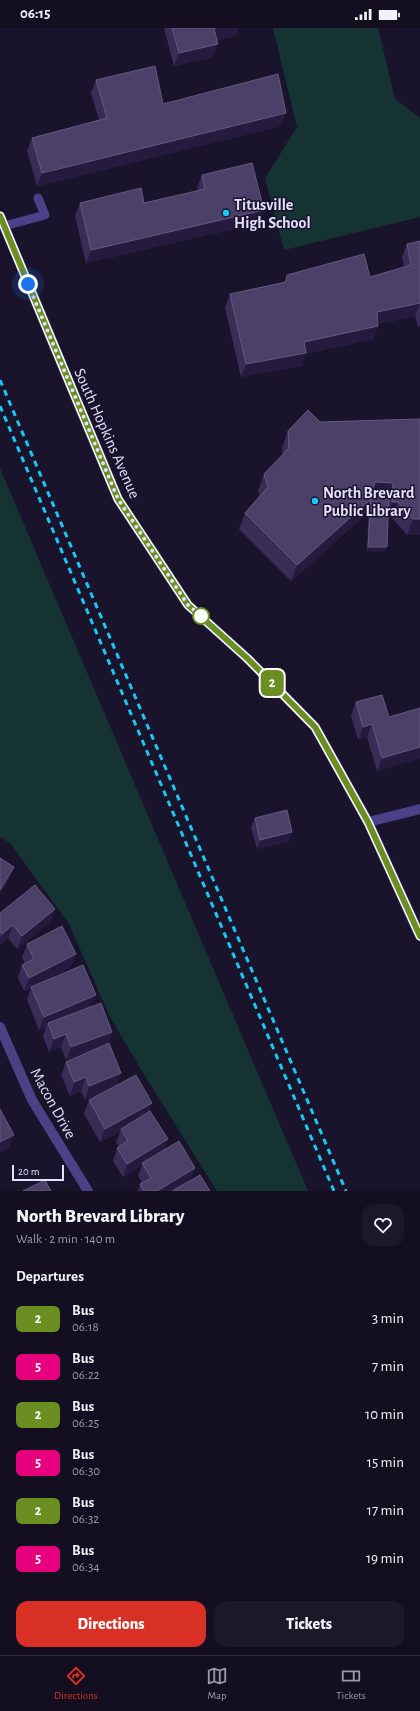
<!DOCTYPE html>
<html lang="en">
<head>
<meta charset="utf-8">
<style>
  body { margin:0; font-family:"Alegreya Sans",sans-serif; background:#1c1729; color:#f1f3f6; height:100vh; display:flex; flex-direction:column; font-size:15px; white-space:nowrap }
  * { box-sizing:border-box; margin:0 }
  p { font-size:13px; color:#9d9ca5 }
  .icon { flex:none; width:22px; height:22px; fill:none; stroke:currentColor; stroke-width:2; stroke-linecap:round; stroke-linejoin:round }
  .map { position:relative; height:1163px; overflow:hidden }
  .sheet { display:flex; flex-direction:column; background:#130e20; flex:1 }
  .sheet>* { flex:none }
  .badge { padding:0 8px; border-radius:6px; font-size:14px; line-height:26px }
  .scale { position:absolute; left:12px; bottom:10px; width:52px; box-sizing:border-box; padding-left:4px; border:2px solid #e5dffd; border-top:0; font-size:11px; line-height:14px; white-space:nowrap; color:#e5dffd; -webkit-text-stroke:3px #19132b; paint-order:stroke }
  .you { position:absolute; width:20px; height:20px; margin:-10px; border:3px solid #fff; border-radius:50%; background:#1a73e8; box-shadow:0 0 0 6px #1a73e833 }
  .map>.badge { position:absolute; translate:-50% -50%; box-shadow:0 0 0 2px #fff }
  h2 { padding:0 16px; font-size:15px; line-height:36px }
  .round { display:grid; place-items:center; flex:none; width:42px; height:42px; border-radius:12px; background:#1c1729 }
  .overview { display:flex; align-items:center; justify-content:space-between; height:68px; padding:0 16px }
  h1 { font-size:19px; font-weight:800; line-height:30px }
  .button { display:flex; gap:8px; margin-top:auto; padding:8px 16px }
  .button a { flex:1; height:46px; border-radius:12px; background:#d93025; color:#fff; font-size:16px; font-weight:800; line-height:46px; text-align:center }
  .button a+a { background:#1c1729; color:#f1f3f6 }
  ul { padding:0; list-style:none }
  li { display:flex; align-items:center; gap:12px; height:48px; padding:0 16px }
  li div { flex:1 }
  li b { display:block; font-size:15px }
  li em { font-style:normal }
  li .badge { min-width:44px; font-weight:700; text-align:center }
  .status { display:flex; justify-content:space-between; align-items:center; height:28px; padding:0 20px; background:#130e20; direction:ltr }
  .status svg { height:11px; fill:currentColor }
  .tab-bar { display:flex; justify-content:space-around; align-items:center; height:56px; border-top:1px solid #322e3e; background:#130e20; font-size:11px; color:#9d9ca5 }
  .tab-bar a { display:grid; justify-items:center; gap:2px }
  .tab-bar .selected { color:#d93025 }
  .map>svg:first-child { display:block }
</style>
</head>
<body>
<div class="status"><b>06:15</b><svg viewBox="0 0 49 12"><path d="M0 12V9h3v3zM5 12V6h3v6zM10 12V3h3v9zM15 12V0h3v12zM26 1h20v11H26zM47 4h2v5h-2z"/></svg></div>
<div class="map">
<svg width="420" height="1163" viewBox="0 0 420 1163">
  <rect width="100%" height="100%" fill="#19132b"/>
  <!-- green -->
  <g fill="#163334">
    <path d="M 273,0 L 378,0 L 395,71 L 420,90 L 420,189 L 284,222 L 265,150 L 297,99 Z"/>
    <path d="M 0,440 L 308,1163 L 217,1163 L 140,1040 L 109,987 L 69,896 L 10,815 L 0,809 Z"/>
  </g>
  <g fill="none" stroke-linecap="round" stroke-linejoin="round">
    <!-- service -->
    <path stroke="#4a4186" stroke-width="9" d="M 4,198 L 45,187 L 38,170"/>
    <!-- minor -->
    <g stroke="#4a4186" stroke-width="10">
      <path d="M 368,794 L 420,781"/>
      <path d="M 0,999 L 32,1072 L 88,1163"/>
    </g>
    <!-- tertiary -->
    <path stroke="#4a4186" stroke-width="10" d="M 0,188 L 118,471 L 188,577 L 248,631 L 315,699 L 368,794 L 420,908"/>
    <!-- rail -->
    <g stroke="#18c8f0" stroke-width="3" stroke-dasharray="6 5" stroke-linecap="butt">
      <path d="M 0,352 L 346,1163"/>
      <path d="M 0,378 L 334,1163"/>
    </g>
  </g>
  <!-- wall -->
  <g fill="#392d57">
    <path d="M 164,0 L 239,0 L 236,8 L 217,12 L 213,29 L 174,38 Z"/>
    <path d="M 96,52 L 163,76 L 281,98 L 37,158 L 27,123 L 32,110 L 99,92 L 91,65 Z"/>
    <path d="M 202,147 L 259,195 L 86,235 L 75,188 L 80,175 L 144,175 L 198,163 L 197,160 Z"/>
    <path d="M 420,213 L 420,298 L 418,299 L 415,288 L 378,296 L 378,298 L 373,311 L 305,326 L 301,338 L 241,349 L 225,280 L 230,266 L 284,254 L 287,247 L 370,249 L 404,239 L 402,229 L 407,216 Z"/>
    <path d="M 420,391 L 420,507 L 407,507 L 392,490 L 388,490 L 385,524 L 367,524 L 369,473 L 363,489 L 291,553 L 239,501 L 245,485 L 260,468 L 258,463 L 264,446 L 283,427 L 282,420 L 288,403 L 320,394 Z"/>
    <path d="M 356,674 L 389,689 L 420,680 L 420,730 L 377,743 L 367,709 L 358,712 L 351,687 Z"/>
    <path d="M 255,790 L 292,804 L 289,813 L 257,821 L 251,799 Z"/>
    <path d="M 55,881 L 50,894 L 17,921 L 8,910 L 0,917 L 0,885 Z"/>
    <path d="M 27,916 L 76,926 L 71,939 L 37,957 L 92,978 L 112,1004 L 107,1016 L 117,1057 L 149,1083 L 168,1111 L 164,1122 L 195,1140 L 190,1152 L 210,1163 L 138,1163 L 140,1156 L 142,1155 L 138,1148 L 142,1137 L 123,1149 L 113,1133 L 117,1120 L 119,1119 L 116,1114 L 120,1104 L 100,1114 L 84,1086 L 89,1072 L 110,1061 L 85,1072 L 81,1063 L 70,1068 L 61,1047 L 66,1034 L 91,1023 L 66,1032 L 61,1019 L 49,1024 L 43,1008 L 46,999 L 39,1002 L 27,972 L 31,960 L 24,963 L 18,950 L 22,937 L 25,936 L 22,929 Z"/>
  </g>
  <!-- shaded-wall -->
  <g fill="#241b3e">
    <path d="M 214,0 L 239,0 L 236,8 L 209,13 Z"/>
    <path d="M 218,16 L 213,29 L 174,38 L 179,25 Z"/>
    <path d="M 286,85 L 281,98 L 37,158 L 42,145 Z"/>
    <path d="M 264,182 L 259,195 L 86,235 L 91,222 Z"/>
    <path d="M 420,275 L 415,288 L 372,297 L 377,284 Z"/>
    <path d="M 378,298 L 373,311 L 305,326 L 301,338 L 241,349 L 246,336 L 304,314 Z"/>
    <path d="M 375,454 L 393,455 L 387,471 L 371,466 Z"/>
    <path d="M 369,473 L 363,489 L 291,553 L 297,537 Z"/>
    <path d="M 392,474 L 398,474 L 392,490 L 386,490 Z"/>
    <path d="M 413,491 L 420,491 L 420,507 L 407,507 Z"/>
    <path d="M 368,519 L 387,519 L 385,524 L 367,524 Z"/>
    <path d="M 372,696 L 367,709 L 358,712 L 363,699 Z"/>
    <path d="M 420,719 L 420,730 L 377,743 L 382,730 Z"/>
    <path d="M 292,804 L 289,813 L 257,821 L 260,812 Z"/>
    <path d="M 14,839 L 9,852 L 0,867 L 0,862 Z"/>
    <path d="M 55,881 L 50,894 L 17,921 L 22,908 Z"/>
    <path d="M 13,897 L 8,910 L 0,917 L 0,911 L 2,906 Z"/>
    <path d="M 76,926 L 71,939 L 24,963 L 29,950 Z"/>
    <path d="M 96,967 L 91,980 L 48,995 L 46,999 L 39,1002 L 44,989 Z"/>
    <path d="M 112,1004 L 107,1017 L 66,1032 L 71,1019 Z"/>
    <path d="M 66,1006 L 61,1019 L 49,1024 L 54,1011 Z"/>
    <path d="M 121,1045 L 117,1058 L 85,1072 L 89,1058 Z"/>
    <path d="M 86,1049 L 81,1063 L 70,1068 L 74,1054 Z"/>
    <path d="M 152,1075 L 147,1089 L 121,1101 L 120,1104 L 100,1114 L 105,1101 Z"/>
    <path d="M 14,1107 L 9,1120 L 0,1125 L 0,1114 Z"/>
    <path d="M 168,1111 L 163,1124 L 142,1135 L 142,1137 L 123,1149 L 127,1136 Z"/>
    <path d="M 195,1140 L 190,1153 L 173,1163 L 157,1163 Z"/>
  </g>
  <!-- building -->
  <g fill="#4b4068" stroke="#645980">
    <path d="M 172,0 L 216,0 L 214,0 L 218,16 L 179,25 Z"/>
    <path d="M 155,38 L 163,76 L 278,46 L 286,85 L 42,145 L 32,110 L 107,90 L 96,52 Z"/>
    <path d="M 252,135 L 264,182 L 91,222 L 80,175 L 141,160 L 144,175 L 205,161 L 202,147 Z"/>
    <path d="M 420,213 L 420,275 L 377,284 L 378,298 L 304,314 L 306,325 L 246,336 L 230,266 L 286,254 L 287,247 L 364,226 L 370,249 L 411,237 L 407,216 Z"/>
    <path d="M 308,382 L 320,394 L 420,391 L 420,491 L 413,491 L 398,474 L 392,474 L 393,455 L 375,454 L 369,473 L 297,537 L 245,485 L 268,459 L 264,446 L 289,420 L 288,403 Z"/>
    <path d="M 371,466 L 389,466 L 387,519 L 368,519 Z"/>
    <path d="M 382,667 L 389,689 L 420,680 L 420,719 L 382,730 L 372,696 L 363,699 L 356,674 Z"/>
    <path d="M 287,782 L 292,804 L 260,812 L 255,790 Z"/>
    <path d="M 0,830 L 14,839 L 0,862 Z"/>
    <path d="M 35,857 L 55,881 L 22,908 L 13,897 L 2,906 L 0,903 L 0,885 Z"/>
    <path d="M 62,898 L 76,926 L 29,950 L 22,937 L 34,931 L 27,916 Z"/>
    <path d="M 83,937 L 96,967 L 44,989 L 31,959 Z"/>
    <path d="M 101,975 L 112,1004 L 71,1019 L 66,1006 L 54,1011 L 48,995 Z"/>
    <path d="M 109,1015 L 121,1045 L 89,1058 L 86,1049 L 74,1054 L 66,1034 Z"/>
    <path d="M 136,1047 L 152,1075 L 105,1101 L 89,1072 Z"/>
    <path d="M 0,1081 L 14,1107 L 0,1114 Z"/>
    <path d="M 150,1083 L 168,1111 L 127,1136 L 117,1120 L 128,1113 L 121,1101 Z"/>
    <path d="M 179,1113 L 195,1140 L 157,1163 L 144,1163 L 140,1156 L 151,1150 L 142,1135 Z"/>
    <path d="M 200,1147 L 210,1163 L 172,1163 Z"/>
    <path d="M 45,1152 L 51,1163 L 23,1163 Z"/>
  </g>
  <g fill="none" stroke-linecap="round" stroke-linejoin="round">
    <!-- line casing -->
    <g stroke="#fff" stroke-width="9">
      <path id="line" d="M 0,188 L 118,471 L 188,577 L 248,631 L 315,699 L 368,794 L 420,908"/>
    </g>
    <!-- line -->
    <use href="#line" stroke="#6b8e23" stroke-width="6"/>
    <!-- walk -->
    <path stroke="#e5dffd" stroke-width="4" stroke-dasharray="0 7.2" d="M 28,256 L 118,471 L 188,577 L 201,588"/>
  </g>
  <!-- markers -->
  <g fill="#18c8f0" stroke="#19132b" stroke-width="1.5">
    <circle cx="226" cy="185" r="4"/>
    <circle cx="315" cy="473" r="4"/>
  </g>
  <circle fill="#fff" stroke="#6b8e23" stroke-width="2" cx="201" cy="588" r="8"/>
  <g text-anchor="middle" stroke-width="3" stroke-linejoin="round" paint-order="stroke">
    <!-- poi labels -->
    <g font-size="16" font-weight="bold" fill="#e5dffd" stroke="#19132b" text-anchor="start">
      <text x="234" y="182">Titusville<tspan x="234" dy="18">High School</tspan></text>
      <text x="323" y="470">North Brevard<tspan x="323" dy="18">Public Library</tspan></text>
    </g>
    <!-- street labels -->
    <g font-size="16" fill="#e5dffd" stroke="#19132b">
      <text transform="translate(108 405) rotate(66)" y="6">South Hopkins Avenue</text>
      <text transform="translate(54 1075) rotate(61)" y="6">Macon Drive</text>
    </g>
  </g>
</svg>
<div class="scale">20 m</div>
<div class="you" style="left:28px;top:256px"></div>
<b class="badge" style="left:272px;top:655px;background:#6b8e23;color:#fff">2</b>
</div>
<section class="sheet">
<div class="overview"><div><h1>North Brevard Library</h1><p>Walk · 2 min · 140 m</p></div><a class="round"><svg class="icon" aria-label="heart" viewBox="0 0 24 24"><path d="M12 20l-8-8c-3-5 5-10 8-4 3-6 11-1 8 4z"/></svg></a></div>
<h2>Departures</h2>
<ul>
<li><span class="badge" style="background:#6b8e23;color:#fff">2</span><div><b>Bus</b><p>06:18</p></div><em>3 min</em></li>
<li><span class="badge" style="background:#e6007e;color:#fff">5</span><div><b>Bus</b><p>06:22</p></div><em>7 min</em></li>
<li><span class="badge" style="background:#6b8e23;color:#fff">2</span><div><b>Bus</b><p>06:25</p></div><em>10 min</em></li>
<li><span class="badge" style="background:#e6007e;color:#fff">5</span><div><b>Bus</b><p>06:30</p></div><em>15 min</em></li>
<li><span class="badge" style="background:#6b8e23;color:#fff">2</span><div><b>Bus</b><p>06:32</p></div><em>17 min</em></li>
<li><span class="badge" style="background:#e6007e;color:#fff">5</span><div><b>Bus</b><p>06:34</p></div><em>19 min</em></li>
</ul>
<div class="button"><a>Directions</a><a>Tickets</a></div>
</section>
<nav class="tab-bar">
<a class="selected"><svg class="icon" aria-label="directions" viewBox="0 0 24 24"><path d="M12 3l9 9-9 9-9-9zM9 14v-3h6M13 9l2 2-2 2"/></svg>Directions</a>
<a><svg class="icon" aria-label="map" viewBox="0 0 24 24"><path d="M3 6l6-2 6 2 6-2v14l-6 2-6-2-6 2zM9 4v14M15 6v14"/></svg>Map</a>
<a><svg class="icon" aria-label="tickets" viewBox="0 0 24 24"><path d="M3 7h18v10H3zM15 7v10"/></svg>Tickets</a>
</nav>
</body>
</html>
